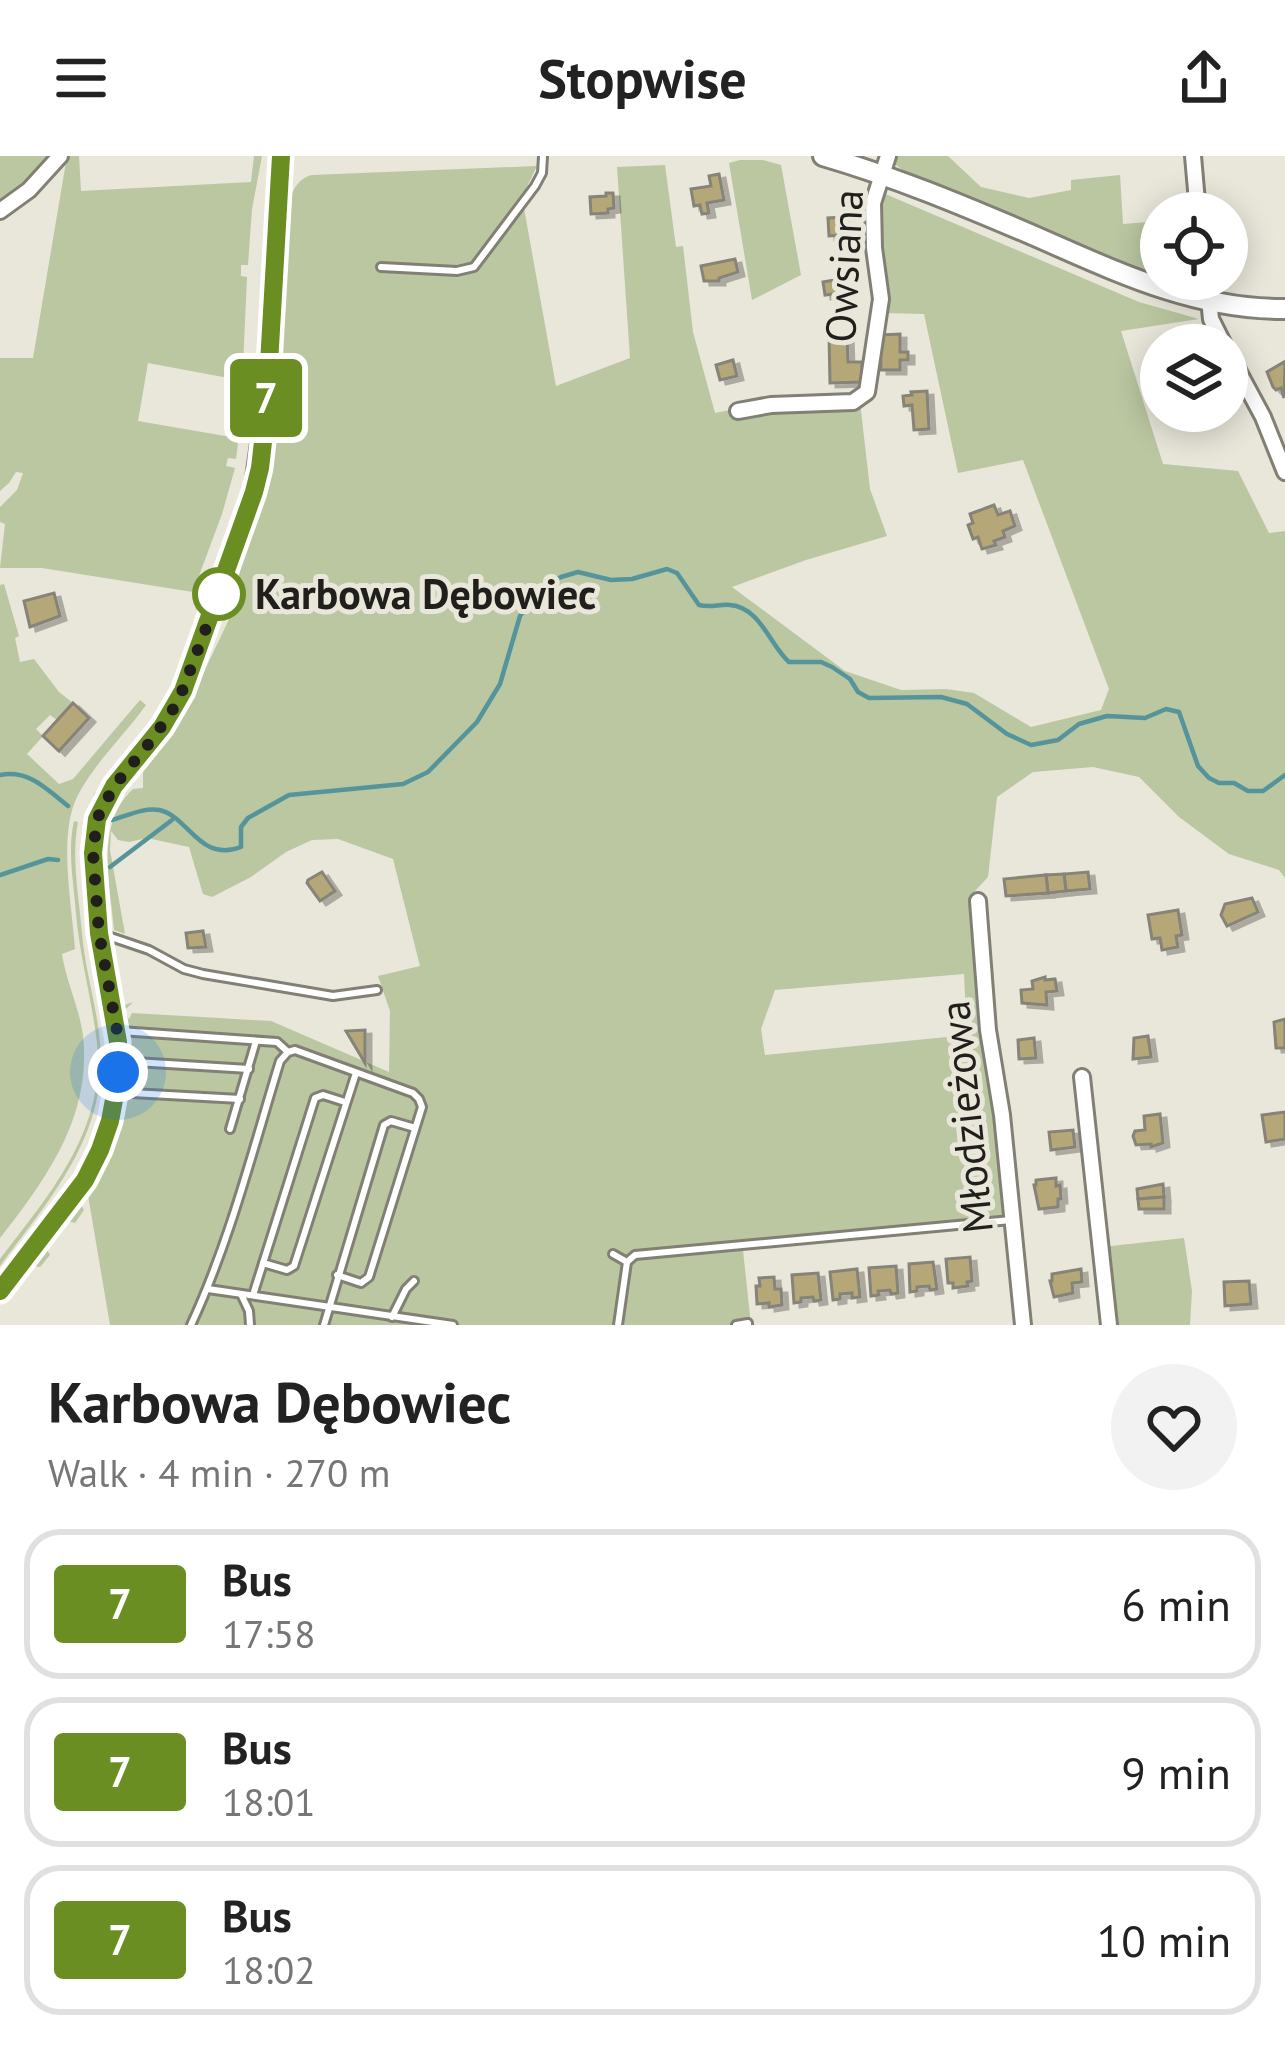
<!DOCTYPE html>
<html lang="en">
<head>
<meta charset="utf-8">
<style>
  body { margin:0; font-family:"PT Sans",sans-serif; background:#f2f2f2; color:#222; height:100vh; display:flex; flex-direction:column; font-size:45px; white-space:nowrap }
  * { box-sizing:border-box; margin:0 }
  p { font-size:39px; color:#767676 }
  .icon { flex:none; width:66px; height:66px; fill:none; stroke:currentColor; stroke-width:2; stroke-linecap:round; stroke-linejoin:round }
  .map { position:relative; height:1169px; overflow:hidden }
  .drawer { display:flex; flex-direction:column; background:#fff; flex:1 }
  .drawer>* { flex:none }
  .badge { padding:0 24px; border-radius:9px; font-size:42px; line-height:78px }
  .fabs { position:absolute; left:1140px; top:36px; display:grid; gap:24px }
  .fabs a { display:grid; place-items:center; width:108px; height:108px; border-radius:50%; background:#fff; box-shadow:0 6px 30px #0003; font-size:60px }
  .you { position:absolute; width:60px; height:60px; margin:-30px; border:9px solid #fff; border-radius:50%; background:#1a73e8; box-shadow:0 0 0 18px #1a73e833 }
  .map>.badge { position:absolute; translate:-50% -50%; box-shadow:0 0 0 6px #fff }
  .round { display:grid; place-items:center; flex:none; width:126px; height:126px; border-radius:63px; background:#f2f2f2 }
  .summary { display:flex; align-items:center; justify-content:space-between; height:204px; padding:0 48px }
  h1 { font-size:57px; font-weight:700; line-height:90px }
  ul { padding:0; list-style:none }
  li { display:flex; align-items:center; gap:36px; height:150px; margin:0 24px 18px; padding:0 24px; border:6px solid #e0e0e0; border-radius:36px }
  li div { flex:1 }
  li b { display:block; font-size:45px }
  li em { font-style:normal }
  li .badge { min-width:132px; font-weight:700; text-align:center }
  header { display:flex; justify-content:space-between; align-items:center; height:156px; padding:0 48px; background:#fff; font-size:54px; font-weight:700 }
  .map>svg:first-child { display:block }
</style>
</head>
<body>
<header><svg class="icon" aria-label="menu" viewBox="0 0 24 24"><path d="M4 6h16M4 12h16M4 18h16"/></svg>Stopwise<svg class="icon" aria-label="share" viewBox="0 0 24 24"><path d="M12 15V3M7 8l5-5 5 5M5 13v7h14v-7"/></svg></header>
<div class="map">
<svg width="1285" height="1169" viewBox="0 0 1285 1169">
  <defs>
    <filter id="shadow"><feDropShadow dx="6" dy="4" stdDeviation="0" flood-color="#0004"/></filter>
  </defs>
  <rect width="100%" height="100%" fill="#e9e6da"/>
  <!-- green -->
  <g fill="#bac7a1" fill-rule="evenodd">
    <path d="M 0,0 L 54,0 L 28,31 L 0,51 Z"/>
    <path d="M 67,0 L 79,0 L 81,35 L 251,26 L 254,0 L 262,0 L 252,53 L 248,109 L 241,109 L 241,120 L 247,121 L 241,254 L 233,253 L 234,223 L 148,207 L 138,265 L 231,281 L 234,262 L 241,263 L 236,303 L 228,302 L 226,310 L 235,312 L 222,358 L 193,436 L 42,412 L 0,412 L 5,368 L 0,366 L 0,351 L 17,334 L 23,317 L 16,316 L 9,327 L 0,335 L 0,202 L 33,202 Z"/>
    <path d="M 895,0 L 948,0 L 981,31 L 1029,42 L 1071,34 L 1071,24 L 1120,19 L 1123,68 L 1161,65 L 1161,121 L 1102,97 L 1100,99 L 904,15 L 896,9 Z"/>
    <path d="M 740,4 L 763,4 L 781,9 L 801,119 L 752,144 L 729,7 Z"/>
    <path d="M 665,9 L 676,91 L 683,90 L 693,176 L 715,257 L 735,253 L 829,248 L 831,255 L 854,255 L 855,249 L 860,246 L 870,333 L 887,380 L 806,404 L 732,431 L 845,515 L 901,534 L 946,533 L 974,537 L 1031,571 L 1101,554 L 1109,533 L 1023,304 L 958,317 L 924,158 L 883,157 C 880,123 871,69 883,37 L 1139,146 L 1199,163 L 1121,175 L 1163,308 L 1238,315 L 1269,377 L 1285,375 L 1285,722 L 1279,714 L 1229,698 L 1179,661 L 1139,621 L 1093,611 L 1033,616 L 997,641 L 988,721 L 975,735 L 984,875 L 1007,1056 L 1002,1058 L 1002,1061 L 742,1085 L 751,1169 L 110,1169 L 88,1039 L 81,1049 L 84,1054 L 75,1067 L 68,1065 L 46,1092 L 50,1099 L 40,1111 L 33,1110 L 44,1096 L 43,1091 L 65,1063 L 71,1062 L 88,1030 L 93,1030 L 97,1025 L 94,1020 L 129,880 C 128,868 121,863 119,851 L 133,846 L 123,856 L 129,863 L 132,857 L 271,865 L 389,916 L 390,855 L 378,820 L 420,810 L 393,703 L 338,683 L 312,684 L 286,696 L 251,721 L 212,741 L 203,738 L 189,691 L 147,682 L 129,686 L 118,684 L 111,675 L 110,694 L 125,778 L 114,774 C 110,728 95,668 133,633 L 143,632 L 143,616 L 178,570 L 233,455 L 240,414 L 268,328 L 275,276 L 287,51 C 292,37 296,23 312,19 L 537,10 L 522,41 L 556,230 L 630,202 L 617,11 ZM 964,818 L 967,879 L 765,899 L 761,873 L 775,834 Z"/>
    <path d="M 4,428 L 19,480 L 15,482 L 20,506 L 34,503 L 59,536 L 73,547 L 57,564 L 50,559 L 36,573 L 43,580 L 27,598 L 59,628 L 73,623 L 140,544 L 146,549 C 124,580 94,607 77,641 C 58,679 72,750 75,793 L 62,798 C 66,825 79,851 83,879 C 92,960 47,1022 0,1082 L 0,429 Z"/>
    <path d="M 74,665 L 78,666 C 71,702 79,741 82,777 C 85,815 97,850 100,887 C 109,977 50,1043 0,1110 L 0,1103 C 49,1039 106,974 97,887 C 92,844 80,802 76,758 C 74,728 67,695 74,665 Z"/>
    <path d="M 1184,1082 L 1192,1135 L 1190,1169 L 1113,1169 L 1102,1091 Z"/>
  </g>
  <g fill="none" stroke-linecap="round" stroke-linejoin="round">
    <!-- stream -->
    <g stroke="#55949b" stroke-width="4.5">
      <path d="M 0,619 C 28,613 47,633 68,650"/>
      <path d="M 112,664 C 126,660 145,651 159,654 C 189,660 199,707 241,691 L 241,671 L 248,662 L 289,639 L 403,628 L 428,616 L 477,566 L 500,528 L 520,460 L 538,434 L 561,421 L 578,416 L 611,424 L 632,423 L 667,413 L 677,417 L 699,449 C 711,452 719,448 730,449 C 760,451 770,489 789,506 L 821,506 L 832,511 L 850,523 L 858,536 L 869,542 L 941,541 L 967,548 L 1007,578 L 1031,589 L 1058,584 L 1079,568 L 1107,560 L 1145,562 L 1166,553 L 1179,556 L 1198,610 L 1209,622 L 1219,627 L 1234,627 L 1248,635 L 1263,635 L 1285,619"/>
      <path d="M 110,711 L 172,664"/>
      <path d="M 0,719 L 48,703 L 58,704"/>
    </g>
  </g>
  <!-- building -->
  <g fill="#b6a778" stroke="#868378" stroke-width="3" filter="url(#shadow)">
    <path d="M 719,18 L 724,44 L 707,47 L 709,57 L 702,58 L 700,49 L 694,50 L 691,33 L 711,30 L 709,20 Z"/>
    <path d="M 606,37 L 613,37 L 614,52 L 608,53 L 608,57 L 591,58 L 590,41 L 606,40 Z"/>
    <path d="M 844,61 L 845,79 L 829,80 L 828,62 Z"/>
    <path d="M 735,103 L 738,116 L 719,122 L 719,125 L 704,125 L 701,110 Z"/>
    <path d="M 840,123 L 842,137 L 825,139 L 823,126 Z"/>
    <path d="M 847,178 L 848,206 L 862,206 L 862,226 L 830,227 L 829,179 Z"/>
    <path d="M 900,178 L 900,196 L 908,196 L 908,204 L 900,204 L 900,214 L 881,214 L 880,179 Z"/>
    <path d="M 733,204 L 737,220 L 720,224 L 716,209 Z"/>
    <path d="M 1284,206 L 1285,209 L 1284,242 L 1281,232 L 1276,234 L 1273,231 L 1267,216 Z"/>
    <path d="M 927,235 L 929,273 L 914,274 L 912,249 L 904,250 L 903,240 L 912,239 L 911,236 Z"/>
    <path d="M 994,349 L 998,359 L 1010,355 L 1015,370 L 1003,375 L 1005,381 L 994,385 L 996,389 L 982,393 L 978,381 L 973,383 L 968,369 L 973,367 L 970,358 Z"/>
    <path d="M 54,437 L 60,460 L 30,471 L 24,445 Z"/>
    <path d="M 73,547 L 89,562 L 59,595 L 43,580 Z"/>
    <path d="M 322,716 L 335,735 L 320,745 L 307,727 L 308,724 Z"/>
    <path d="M 1088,716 L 1090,733 L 1066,735 L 1064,718 Z"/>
    <path d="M 1064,718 L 1066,735 L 1048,737 L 1046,719 Z"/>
    <path d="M 1046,719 L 1048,737 L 1006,740 L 1004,723 Z"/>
    <path d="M 1252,742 L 1258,756 L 1227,770 L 1221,759 L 1225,748 Z"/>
    <path d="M 1178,754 L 1182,779 L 1176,780 L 1178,791 L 1162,794 L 1160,782 L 1152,783 L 1148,759 Z"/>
    <path d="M 203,775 L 206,791 L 188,792 L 186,777 Z"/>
    <path d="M 1045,821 L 1045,824 L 1055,823 L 1057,835 L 1046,836 L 1047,849 L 1022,847 L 1021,834 L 1033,833 L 1032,825 Z"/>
    <path d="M 1285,863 L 1285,892 L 1276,892 L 1274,866 Z"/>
    <path d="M 365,874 L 365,907 L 346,875 Z"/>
    <path d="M 1148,880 L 1151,901 L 1133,903 L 1134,882 Z"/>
    <path d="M 1034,882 L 1036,902 L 1019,903 L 1018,884 Z"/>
    <path d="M 1285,956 L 1285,983 L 1266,986 L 1262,959 Z"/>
    <path d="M 1160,958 L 1163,987 L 1151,991 L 1151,988 L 1136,989 L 1133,980 L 1135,975 L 1145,974 L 1144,960 Z"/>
    <path d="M 1073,974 L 1075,991 L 1051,994 L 1049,976 Z"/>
    <path d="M 1056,1022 L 1056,1030 L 1060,1029 L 1061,1043 L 1058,1043 L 1058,1051 L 1039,1053 L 1034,1029 L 1036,1029 L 1036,1024 Z"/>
    <path d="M 1163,1028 L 1164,1041 L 1138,1043 L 1137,1033 Z"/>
    <path d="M 1164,1041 L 1164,1053 L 1139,1053 L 1138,1043 Z"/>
    <path d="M 970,1101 L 972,1125 L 967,1126 L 968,1130 L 953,1132 L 953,1127 L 948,1127 L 946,1103 Z"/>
    <path d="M 933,1106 L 937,1133 L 930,1134 L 929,1130 L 917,1131 L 917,1135 L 910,1136 L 909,1108 Z"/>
    <path d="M 896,1110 L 898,1137 L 891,1138 L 890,1134 L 878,1135 L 879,1139 L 871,1140 L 869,1112 Z"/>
    <path d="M 857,1113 L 860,1141 L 852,1142 L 852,1137 L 840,1138 L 840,1143 L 833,1144 L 830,1116 Z"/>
    <path d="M 1081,1113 L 1082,1126 L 1072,1127 L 1073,1137 L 1054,1141 L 1050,1125 L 1052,1125 L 1052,1118 Z"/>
    <path d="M 818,1117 L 821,1144 L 814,1145 L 813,1141 L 801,1142 L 801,1146 L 794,1147 L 792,1119 Z"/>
    <path d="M 774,1121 L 775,1133 L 781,1133 L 782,1149 L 769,1151 L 769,1147 L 757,1148 L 756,1130 L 760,1130 L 759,1122 Z"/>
    <path d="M 1249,1125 L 1251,1148 L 1225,1150 L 1224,1126 Z"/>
  </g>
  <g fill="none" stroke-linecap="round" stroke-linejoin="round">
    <!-- lane casing -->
    <g stroke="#827f74" stroke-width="12">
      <g id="lane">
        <path d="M 381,111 L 457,115 L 474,111 L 535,30 L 542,17 L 543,0"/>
        <path d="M 102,778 L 149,794 L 184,813 L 203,818 L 333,840 L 377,834"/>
        <path d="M 120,875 L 277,886 L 288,896"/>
        <path d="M 135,906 L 249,913"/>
        <path d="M 132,937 L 240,943"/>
        <path d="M 230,973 L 256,885"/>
        <path d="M 613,1098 L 627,1106"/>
        <path d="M 263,1107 L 287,1114 L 294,1110 L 356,917"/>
        <path d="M 208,1133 L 453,1169"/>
        <path d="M 241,1138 L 249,1155 L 250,1169"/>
        <path d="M 253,1139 L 315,942 L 323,939 L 345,946"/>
        <path d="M 392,1161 L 406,1133 L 414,1125"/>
        <path d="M 191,1169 C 230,1085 253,993 280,905 L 288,896 L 295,894 L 413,937 L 419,943 L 422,951 L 369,1121 L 361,1127 L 337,1119"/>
        <path d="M 324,1169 L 384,969 L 391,965 L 415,972"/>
        <path d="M 618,1169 L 627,1106 L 635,1099 L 1011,1064"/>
        <path d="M 736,1169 L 748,1167 L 748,1169"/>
      </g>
    </g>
    <!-- street casing -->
    <g stroke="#827f74" stroke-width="20">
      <g id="street">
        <path d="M 1193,0 L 1198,57"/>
        <path d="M 0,55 L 29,34 L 60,0"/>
        <path d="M 1207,123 L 1211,163 L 1224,189"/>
        <path d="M 1227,194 L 1263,261 L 1285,316"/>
        <path d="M 738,255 L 771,249 L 853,246 L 867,236 L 881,143 L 874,92 L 873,47 L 888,0"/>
        <path d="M 978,745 L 988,874 L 1002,959 L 1023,1169"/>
        <path d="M 1082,921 L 1109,1169"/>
      </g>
    </g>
    <!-- secondary casing -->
    <g stroke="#827f74" stroke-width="24">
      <g id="secondary">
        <path d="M 823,0 C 895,21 962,49 1030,78 C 1113,114 1193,154 1285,153"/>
        <path d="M 0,1135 L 85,1023 L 100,995 L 114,948 L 118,916 L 118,886 L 99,777 L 93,697 L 95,672 L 105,644 L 162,571 L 183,535 L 254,336 L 265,260 L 281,0"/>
      </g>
    </g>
    <!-- lane -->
    <use href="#lane" stroke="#fff" stroke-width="6"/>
    <!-- street -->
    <use href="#street" stroke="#fff" stroke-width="14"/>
    <!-- secondary -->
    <use href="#secondary" stroke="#fff" stroke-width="18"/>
  </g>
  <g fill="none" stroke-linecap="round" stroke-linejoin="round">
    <!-- line casing -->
    <g stroke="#fff" stroke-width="27">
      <path id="line" d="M 0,1135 L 85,1024 L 100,994 L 110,965 L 116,933 L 118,886 L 99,777 L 93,697 L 97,663 L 114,630 L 162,571 L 183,535 L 254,336 L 260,312 L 266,260 L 281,0"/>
    </g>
    <!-- line -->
    <use href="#line" stroke="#6b8e23" stroke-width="18"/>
    <!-- walk -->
    <path stroke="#211f1b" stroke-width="12" stroke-dasharray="0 21.6" d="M 118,916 L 117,875 L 99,777 L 93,697 L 97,663 L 114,630 L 151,585 L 178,546 L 219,438"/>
  </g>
  <!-- markers -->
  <circle fill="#fff" stroke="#6b8e23" stroke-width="6" cx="219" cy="438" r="24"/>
  <g text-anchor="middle" stroke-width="10" stroke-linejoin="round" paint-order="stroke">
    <!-- street labels -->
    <g font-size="42" fill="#211f1b" stroke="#e9e6da">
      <text transform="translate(844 110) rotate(-87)" y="15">Owsiana</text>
      <text transform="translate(966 961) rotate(-96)" y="15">Młodzieżowa</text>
    </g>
    <!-- stop labels -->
    <g font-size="42" font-weight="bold" fill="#211f1b" stroke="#e9e6da" text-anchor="start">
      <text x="255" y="453">Karbowa Dębowiec</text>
    </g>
  </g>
</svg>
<div class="fabs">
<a><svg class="icon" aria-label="locate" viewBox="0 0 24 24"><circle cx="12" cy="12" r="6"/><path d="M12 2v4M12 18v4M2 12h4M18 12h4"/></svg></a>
<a><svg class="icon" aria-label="layers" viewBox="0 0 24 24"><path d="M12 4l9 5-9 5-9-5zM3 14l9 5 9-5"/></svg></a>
</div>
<div class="you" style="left:118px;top:916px"></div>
<b class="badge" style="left:266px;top:242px;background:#6b8e23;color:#fff">7</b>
</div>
<section class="drawer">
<div class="summary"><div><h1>Karbowa Dębowiec</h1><p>Walk · 4 min · 270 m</p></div><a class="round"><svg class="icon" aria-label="heart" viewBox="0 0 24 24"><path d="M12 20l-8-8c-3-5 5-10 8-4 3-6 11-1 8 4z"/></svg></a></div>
<ul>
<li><span class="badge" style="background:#6b8e23;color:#fff">7</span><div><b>Bus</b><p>17:58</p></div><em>6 min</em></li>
<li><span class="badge" style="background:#6b8e23;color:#fff">7</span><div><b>Bus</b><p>18:01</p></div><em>9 min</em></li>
<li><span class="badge" style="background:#6b8e23;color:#fff">7</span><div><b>Bus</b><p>18:02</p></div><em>10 min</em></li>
</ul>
</section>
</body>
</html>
